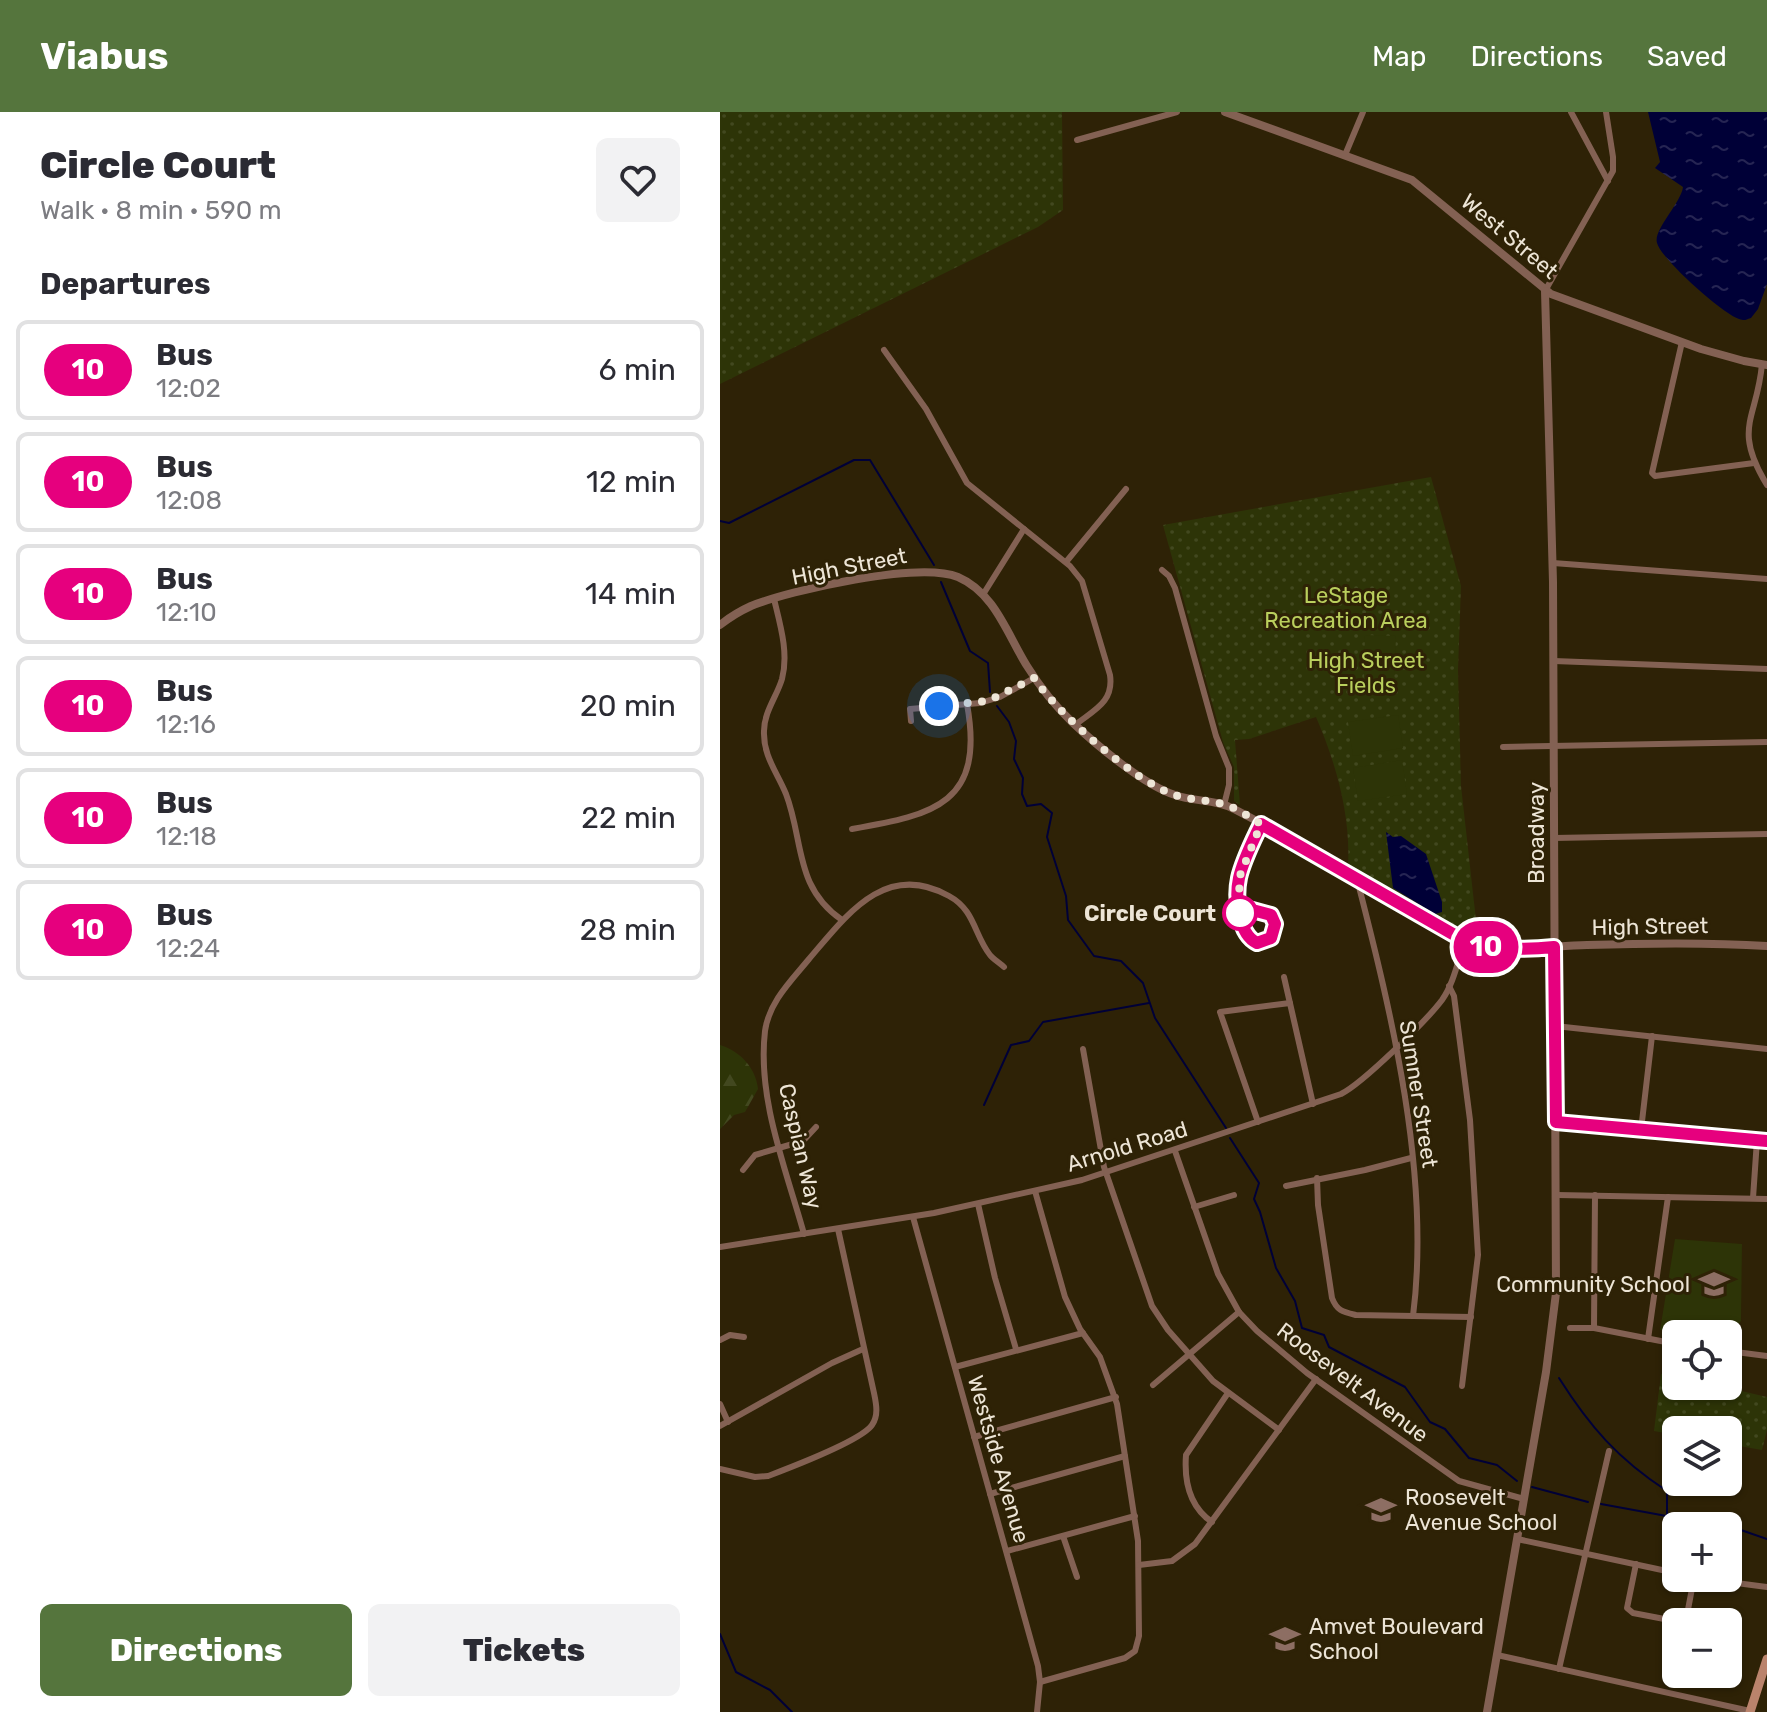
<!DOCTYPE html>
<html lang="en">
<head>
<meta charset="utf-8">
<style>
  body { margin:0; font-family:Rubik,sans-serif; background:#f2f2f3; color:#2b2b33; height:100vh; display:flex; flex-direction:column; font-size:30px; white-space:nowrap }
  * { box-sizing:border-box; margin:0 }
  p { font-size:26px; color:#7c7c81 }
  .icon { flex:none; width:44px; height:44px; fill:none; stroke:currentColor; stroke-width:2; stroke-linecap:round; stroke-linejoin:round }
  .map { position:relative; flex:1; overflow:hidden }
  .details { display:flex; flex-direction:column; background:#fff; width:720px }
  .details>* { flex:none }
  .badge { padding:0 16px; border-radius:26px; font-size:28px; line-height:52px }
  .fabs { position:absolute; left:942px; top:1208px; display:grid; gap:16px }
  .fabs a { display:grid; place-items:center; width:80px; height:80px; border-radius:12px; background:#fff; box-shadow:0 2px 6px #0004; font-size:40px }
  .you { position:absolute; width:40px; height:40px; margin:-20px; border:6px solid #fff; border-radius:50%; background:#1a73e8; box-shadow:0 0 0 12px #1a73e833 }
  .map>.badge { position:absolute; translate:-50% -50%; box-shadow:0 0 0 4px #fff }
  h2 { padding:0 40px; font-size:30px; line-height:72px }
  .round { display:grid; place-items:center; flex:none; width:84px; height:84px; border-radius:12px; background:#f2f2f3 }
  .headline { display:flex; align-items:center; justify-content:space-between; height:136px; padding:0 40px }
  h1 { font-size:38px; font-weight:800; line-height:60px }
  .primary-button { display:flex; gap:16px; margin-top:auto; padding:16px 40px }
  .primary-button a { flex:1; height:92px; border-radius:12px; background:#55753d; color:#fff; font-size:32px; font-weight:800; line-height:92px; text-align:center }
  .primary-button a+a { background:#f2f2f3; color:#2b2b33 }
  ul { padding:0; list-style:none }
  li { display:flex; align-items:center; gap:24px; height:100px; margin:0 16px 12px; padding:0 24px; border:4px solid #e1e1e2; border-radius:12px }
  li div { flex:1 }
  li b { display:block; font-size:30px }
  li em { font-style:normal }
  li .badge { min-width:88px; font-weight:700; text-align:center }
  header { display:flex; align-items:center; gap:48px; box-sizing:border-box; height:112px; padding:0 40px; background:#55753d; color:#fff }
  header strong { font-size:38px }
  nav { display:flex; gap:44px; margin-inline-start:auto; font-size:28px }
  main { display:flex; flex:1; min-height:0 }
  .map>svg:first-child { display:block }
</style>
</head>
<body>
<header>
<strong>Viabus</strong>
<nav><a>Map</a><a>Directions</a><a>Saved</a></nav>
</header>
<main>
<section class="details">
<div class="headline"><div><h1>Circle Court</h1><p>Walk · 8 min · 590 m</p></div><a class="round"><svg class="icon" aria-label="heart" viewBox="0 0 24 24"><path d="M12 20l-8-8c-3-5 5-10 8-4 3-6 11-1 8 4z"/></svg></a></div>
<h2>Departures</h2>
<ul>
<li><span class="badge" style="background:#e6007e;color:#fff">10</span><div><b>Bus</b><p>12:02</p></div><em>6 min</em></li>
<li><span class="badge" style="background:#e6007e;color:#fff">10</span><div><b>Bus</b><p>12:08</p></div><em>12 min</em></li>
<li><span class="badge" style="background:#e6007e;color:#fff">10</span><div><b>Bus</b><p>12:10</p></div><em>14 min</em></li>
<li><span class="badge" style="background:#e6007e;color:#fff">10</span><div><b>Bus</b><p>12:16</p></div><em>20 min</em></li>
<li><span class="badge" style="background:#e6007e;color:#fff">10</span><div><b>Bus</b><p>12:18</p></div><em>22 min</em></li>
<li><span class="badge" style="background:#e6007e;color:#fff">10</span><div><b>Bus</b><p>12:24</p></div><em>28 min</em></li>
</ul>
<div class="primary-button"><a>Directions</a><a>Tickets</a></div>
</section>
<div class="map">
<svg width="1047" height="1600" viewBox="0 0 1047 1600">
  <defs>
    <pattern id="green-dots" width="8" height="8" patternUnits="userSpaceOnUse" patternTransform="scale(2)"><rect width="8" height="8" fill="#2d3407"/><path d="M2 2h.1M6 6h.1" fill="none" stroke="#42481f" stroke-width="1.8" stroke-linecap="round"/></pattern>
    <pattern id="forest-firs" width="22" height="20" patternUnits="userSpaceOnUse" patternTransform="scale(2)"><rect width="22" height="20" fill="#2d3407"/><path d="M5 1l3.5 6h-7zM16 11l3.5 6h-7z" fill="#42481f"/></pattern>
    <pattern id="water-ripples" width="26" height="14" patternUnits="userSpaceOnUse" patternTransform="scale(2)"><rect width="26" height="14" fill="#000037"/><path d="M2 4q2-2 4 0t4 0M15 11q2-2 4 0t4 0" fill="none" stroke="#262553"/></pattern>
  </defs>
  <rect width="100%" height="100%" fill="#2e2206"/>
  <!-- green -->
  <g fill="url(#green-dots)">
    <path d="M 0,0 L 342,0 L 343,98 L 318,115 L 0,272 Z"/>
    <path d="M 711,365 L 741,474 L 738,558 L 741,674 L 758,826 L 728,814 L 628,754 C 631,704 616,651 596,605 L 529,627 L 515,628 L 520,693 L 514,689 L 514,655 L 503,630 L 443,413 Z"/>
    <path d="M 941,1262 L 956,1265 L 956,1274 L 1000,1274 L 1047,1285 L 1047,1318 L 1042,1338 L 1008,1332 L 1008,1318 L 956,1318 L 956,1323 L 934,1319 Z"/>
  </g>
  <!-- forest -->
  <path fill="url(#forest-firs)" d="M 0,933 C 20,939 36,956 38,977 L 25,1000 L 14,1003 L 0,1017 Z"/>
  <!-- pitch -->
  <g fill="#2d3407">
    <path d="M 645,523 L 676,524 L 674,569 L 644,568 Z"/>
    <path d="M 678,603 L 683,636 L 633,644 L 628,610 Z"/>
    <path d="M 682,648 L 687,682 L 638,689 L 633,656 Z"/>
    <path d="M 955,1127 L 1022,1132 L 1021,1209 L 1008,1222 L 940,1218 Z"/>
  </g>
  <!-- water -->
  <g fill="url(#water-ripples)">
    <path d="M 928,0 L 1047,0 L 1047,172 L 1038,197 L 1031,206 C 1025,208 1025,209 1019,207 C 1003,202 941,147 937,131 C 933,118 961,91 963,75 L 935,56 L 940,50 Z"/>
    <path d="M 666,720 L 673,725 L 681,724 L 706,742 L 722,790 L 722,800 L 715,802 L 673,776 Z"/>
  </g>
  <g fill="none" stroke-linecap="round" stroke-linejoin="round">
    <!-- stream -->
    <g stroke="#000037" stroke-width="2">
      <path d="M 0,409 L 9,411 L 134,348 L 150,348 L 214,453"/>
      <path d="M 221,470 L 250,539 L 268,551 L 270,580"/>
      <path d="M 277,594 L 289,610 L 296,629 L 294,647 L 303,666 L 302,682 L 307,694 L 321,692 L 332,701 L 327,725 L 346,784 L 348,808 L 374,844 L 401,849 L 423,871 L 435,906 L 506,1016"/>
      <path d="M 264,993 L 291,933 L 309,929 L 323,910 L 429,891"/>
      <path d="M 510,1026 L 539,1071 L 534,1087 L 540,1100 L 556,1156 L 575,1189 L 582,1216 L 604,1223 L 609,1235 L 685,1275 L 710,1310 L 725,1317 L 749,1346 L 777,1353 L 797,1369"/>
      <path d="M 839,1266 C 870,1315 898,1347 947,1379 L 947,1403"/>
      <path d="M 812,1375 L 868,1390"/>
      <path d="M 881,1392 L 1001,1414"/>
      <path d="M 1018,1417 L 1047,1427"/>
      <path d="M 0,1522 L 16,1560 L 50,1578 L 72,1600"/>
    </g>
    <!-- minor -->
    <g stroke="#836153" stroke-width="6">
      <path d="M 851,0 L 888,69"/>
      <path d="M 357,28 L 457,0"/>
      <path d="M 625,43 L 643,0"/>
      <path d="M 825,179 L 893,59 L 893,45 L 886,0"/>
      <path d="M 962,230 L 932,361 L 935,364 L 1034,351"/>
      <path d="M 164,238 L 206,297 L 247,371 L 350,454 L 362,469 L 390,563 C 394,590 374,598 355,613"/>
      <path d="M 1042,252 C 1037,308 1012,315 1047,373"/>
      <path d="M 346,450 L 406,377"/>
      <path d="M 833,451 L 1047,467"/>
      <path d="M 442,458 L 449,464 L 455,476 L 496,624 L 509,656 L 509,673 L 504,693"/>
      <path d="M 264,481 L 304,417"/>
      <path d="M 54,487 C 60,512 69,541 62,567 C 57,584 44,600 44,619 C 43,644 57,660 66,682 C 84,729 74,775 122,808"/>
      <path d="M 834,549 L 1047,557"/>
      <path d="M 191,609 L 190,597 L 260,591 L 280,585 L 314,566"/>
      <path d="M 783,635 L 1047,630"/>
      <path d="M 132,717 C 215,703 265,691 247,592"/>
      <path d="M 834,726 L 1047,722"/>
      <path d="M 637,767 C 672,903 711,1064 693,1204"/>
      <path d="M 520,796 C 535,795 548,798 555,812 L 551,826 L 537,831 C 518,822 515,785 519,766 C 523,748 533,729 541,712"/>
      <path d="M 564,865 L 593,992"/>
      <path d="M 729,874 L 734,884 L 750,1008 L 758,1143 L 742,1274"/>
      <path d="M 835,914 L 1047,937"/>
      <path d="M 363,937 L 384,1055 L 432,1194 L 448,1218 L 493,1269 L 559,1318"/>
      <path d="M 538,1010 L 500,900 L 570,891"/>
      <path d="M 921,1018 L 932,924"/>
      <path d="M 455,1039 L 498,1162 L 519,1200 L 537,1219 L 587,1261 L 739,1369 L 804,1387"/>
      <path d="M 23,1058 L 35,1043 L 83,1029 L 96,1015"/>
      <path d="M 597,1066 L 598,1093 L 612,1186 C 617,1199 623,1200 636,1203 L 751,1205"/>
      <path d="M 566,1074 L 645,1058 L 691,1046"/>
      <path d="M 315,1079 L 345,1185 L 360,1217 L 380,1245 L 397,1292 L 418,1429 L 419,1524 L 415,1539 L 405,1546 L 320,1570"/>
      <path d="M 837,1083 L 1047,1087"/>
      <path d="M 1033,1086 L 1037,1028"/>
      <path d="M 258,1092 L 275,1166 L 296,1237"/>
      <path d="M 474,1095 L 514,1083"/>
      <path d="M 193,1105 L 318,1554 L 320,1570 L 317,1600"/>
      <path d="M 84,1122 C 66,1057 37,987 45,919 C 49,890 71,869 89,847 C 126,804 165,748 229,784 C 255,798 254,823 270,843 C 273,847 280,851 284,855"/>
      <path d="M 0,1135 L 214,1101 L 362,1068 L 621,982 C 643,971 707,908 722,888 C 734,871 738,848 745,829"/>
      <path d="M 850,1216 L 874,1216 L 956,1232"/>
      <path d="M 874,1216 L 875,1083"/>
      <path d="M 928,1227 L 948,1085"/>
      <path d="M 0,1228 L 10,1223 L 24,1225"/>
      <path d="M 1008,1239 L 1047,1244"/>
      <path d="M 235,1255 L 363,1221"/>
      <path d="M 433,1273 L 519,1200"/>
      <path d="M 0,1292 L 8,1310"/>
      <path d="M 0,1314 L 112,1251 L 143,1237"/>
      <path d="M 254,1325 L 396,1285"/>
      <path d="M 0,1357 L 35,1365 L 48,1364 C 69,1356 141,1329 152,1313 C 159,1303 156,1291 154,1281 L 118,1117"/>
      <path d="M 270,1382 L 405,1344"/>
      <path d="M 492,1410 C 470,1395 464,1370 466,1343 L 508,1281"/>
      <path d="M 343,1424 L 357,1465"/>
      <path d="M 797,1427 L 956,1461"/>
      <path d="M 287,1439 L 415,1404"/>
      <path d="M 916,1452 L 907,1496 L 913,1501 L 960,1510"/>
      <path d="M 419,1453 L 452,1449 L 475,1432 L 596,1267"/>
      <path d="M 978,1466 L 1047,1475"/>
      <path d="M 963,1510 L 966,1508 L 974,1466"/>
      <path d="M 777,1543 L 1030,1599"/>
      <path d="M 839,1557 L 889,1339"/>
    </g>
    <!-- tertiary -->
    <g stroke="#836153" stroke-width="8">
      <path d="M 505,0 L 692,68 L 831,182 L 981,237 L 1024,249 L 1047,253"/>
      <path d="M 0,513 C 10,505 20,499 31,494 C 71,478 199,449 238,465 C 275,481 287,522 307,554 C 320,575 334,593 352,610 C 375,632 425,674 455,683 C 474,690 496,687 514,697 C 592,737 668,785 745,829 C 787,842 825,834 867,833 C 927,831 987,830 1047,834"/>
      <path d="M 836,1010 L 1047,1029"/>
      <path d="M 767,1600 L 826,1260 L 836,1181 L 833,470 L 825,179"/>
    </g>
    <!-- secondary -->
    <path stroke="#ba836c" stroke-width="9" d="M 1030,1600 L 1047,1547"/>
  </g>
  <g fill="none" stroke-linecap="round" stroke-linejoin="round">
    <!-- line casing -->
    <g stroke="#fff" stroke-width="18">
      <path id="line" d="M 525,796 L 551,803 L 555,812 L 551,826 L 537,831 C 518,822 515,785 519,766 C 523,748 533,729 541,712 L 745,829 C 775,838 803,838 834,835 L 836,1010 L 1047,1029"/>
    </g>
    <!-- line -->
    <use href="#line" stroke="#e6007e" stroke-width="12"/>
    <!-- walk -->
    <path stroke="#ede5d6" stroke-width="8" stroke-dasharray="0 14.4" d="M 219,594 L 268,589 L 314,566 C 337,601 415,670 455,683 C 470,688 487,688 503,692 C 517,696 529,705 541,712 L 519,766 L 520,801"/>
  </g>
  <!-- icons -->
  <defs>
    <g id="school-bare" transform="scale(2.4)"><path d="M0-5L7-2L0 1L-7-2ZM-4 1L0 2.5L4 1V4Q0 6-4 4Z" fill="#8d6e63" stroke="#2e2206" stroke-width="2.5" paint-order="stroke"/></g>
  </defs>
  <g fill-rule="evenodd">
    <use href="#school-bare" x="994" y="1172"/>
    <use href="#school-bare" x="661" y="1398"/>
    <use href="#school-bare" x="565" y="1527"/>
  </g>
  <!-- markers -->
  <circle fill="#fff" stroke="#e6007e" stroke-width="4" cx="520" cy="801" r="16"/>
  <g text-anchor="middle" stroke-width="6" stroke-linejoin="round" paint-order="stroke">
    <!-- street labels -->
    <g font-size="22" fill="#ede5d6" stroke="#2e2206">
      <text transform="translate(790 124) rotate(40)" y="8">West Street</text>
      <text transform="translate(129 454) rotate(-11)" y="8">High Street</text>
      <text transform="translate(816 721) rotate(-90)" y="8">Broadway</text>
      <text transform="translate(930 814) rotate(-1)" y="8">High Street</text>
      <text transform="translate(699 982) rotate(81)" y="8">Sumner Street</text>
      <text transform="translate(81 1034) rotate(77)" y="8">Caspian Way</text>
      <text transform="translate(407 1034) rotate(-17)" y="8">Arnold Road</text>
      <text transform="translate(633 1270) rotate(37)" y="8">Roosevelt Avenue</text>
      <text transform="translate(279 1347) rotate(74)" y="8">Westside Avenue</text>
    </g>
    <!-- park labels -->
    <g font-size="22" fill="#bacf5d" stroke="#2e2206">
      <text x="626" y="491">LeStage<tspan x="626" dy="25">Recreation Area</tspan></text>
      <text x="646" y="556">High Street<tspan x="646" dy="25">Fields</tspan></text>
    </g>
    <!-- stop labels -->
    <g font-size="22" font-weight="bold" fill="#ede5d6" stroke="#2e2206" text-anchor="end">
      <text x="496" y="809">Circle Court</text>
    </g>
    <!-- poi labels -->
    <g font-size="22" fill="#ede5d6" stroke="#2e2206" text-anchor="start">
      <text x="970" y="1180" text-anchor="end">Community School</text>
      <text x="685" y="1393">Roosevelt<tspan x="685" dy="25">Avenue School</tspan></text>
      <text x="589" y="1522">Amvet Boulevard<tspan x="589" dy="25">School</tspan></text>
    </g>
  </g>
</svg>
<div class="fabs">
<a><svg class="icon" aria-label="locate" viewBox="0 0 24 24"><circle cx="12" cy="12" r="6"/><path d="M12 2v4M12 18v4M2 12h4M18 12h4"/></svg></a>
<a><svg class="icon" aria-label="layers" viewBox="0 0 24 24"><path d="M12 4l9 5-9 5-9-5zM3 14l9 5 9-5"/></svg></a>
<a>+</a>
<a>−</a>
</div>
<div class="you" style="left:219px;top:594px"></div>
<b class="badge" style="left:766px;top:835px;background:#e6007e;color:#fff">10</b>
</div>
</main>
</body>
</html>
